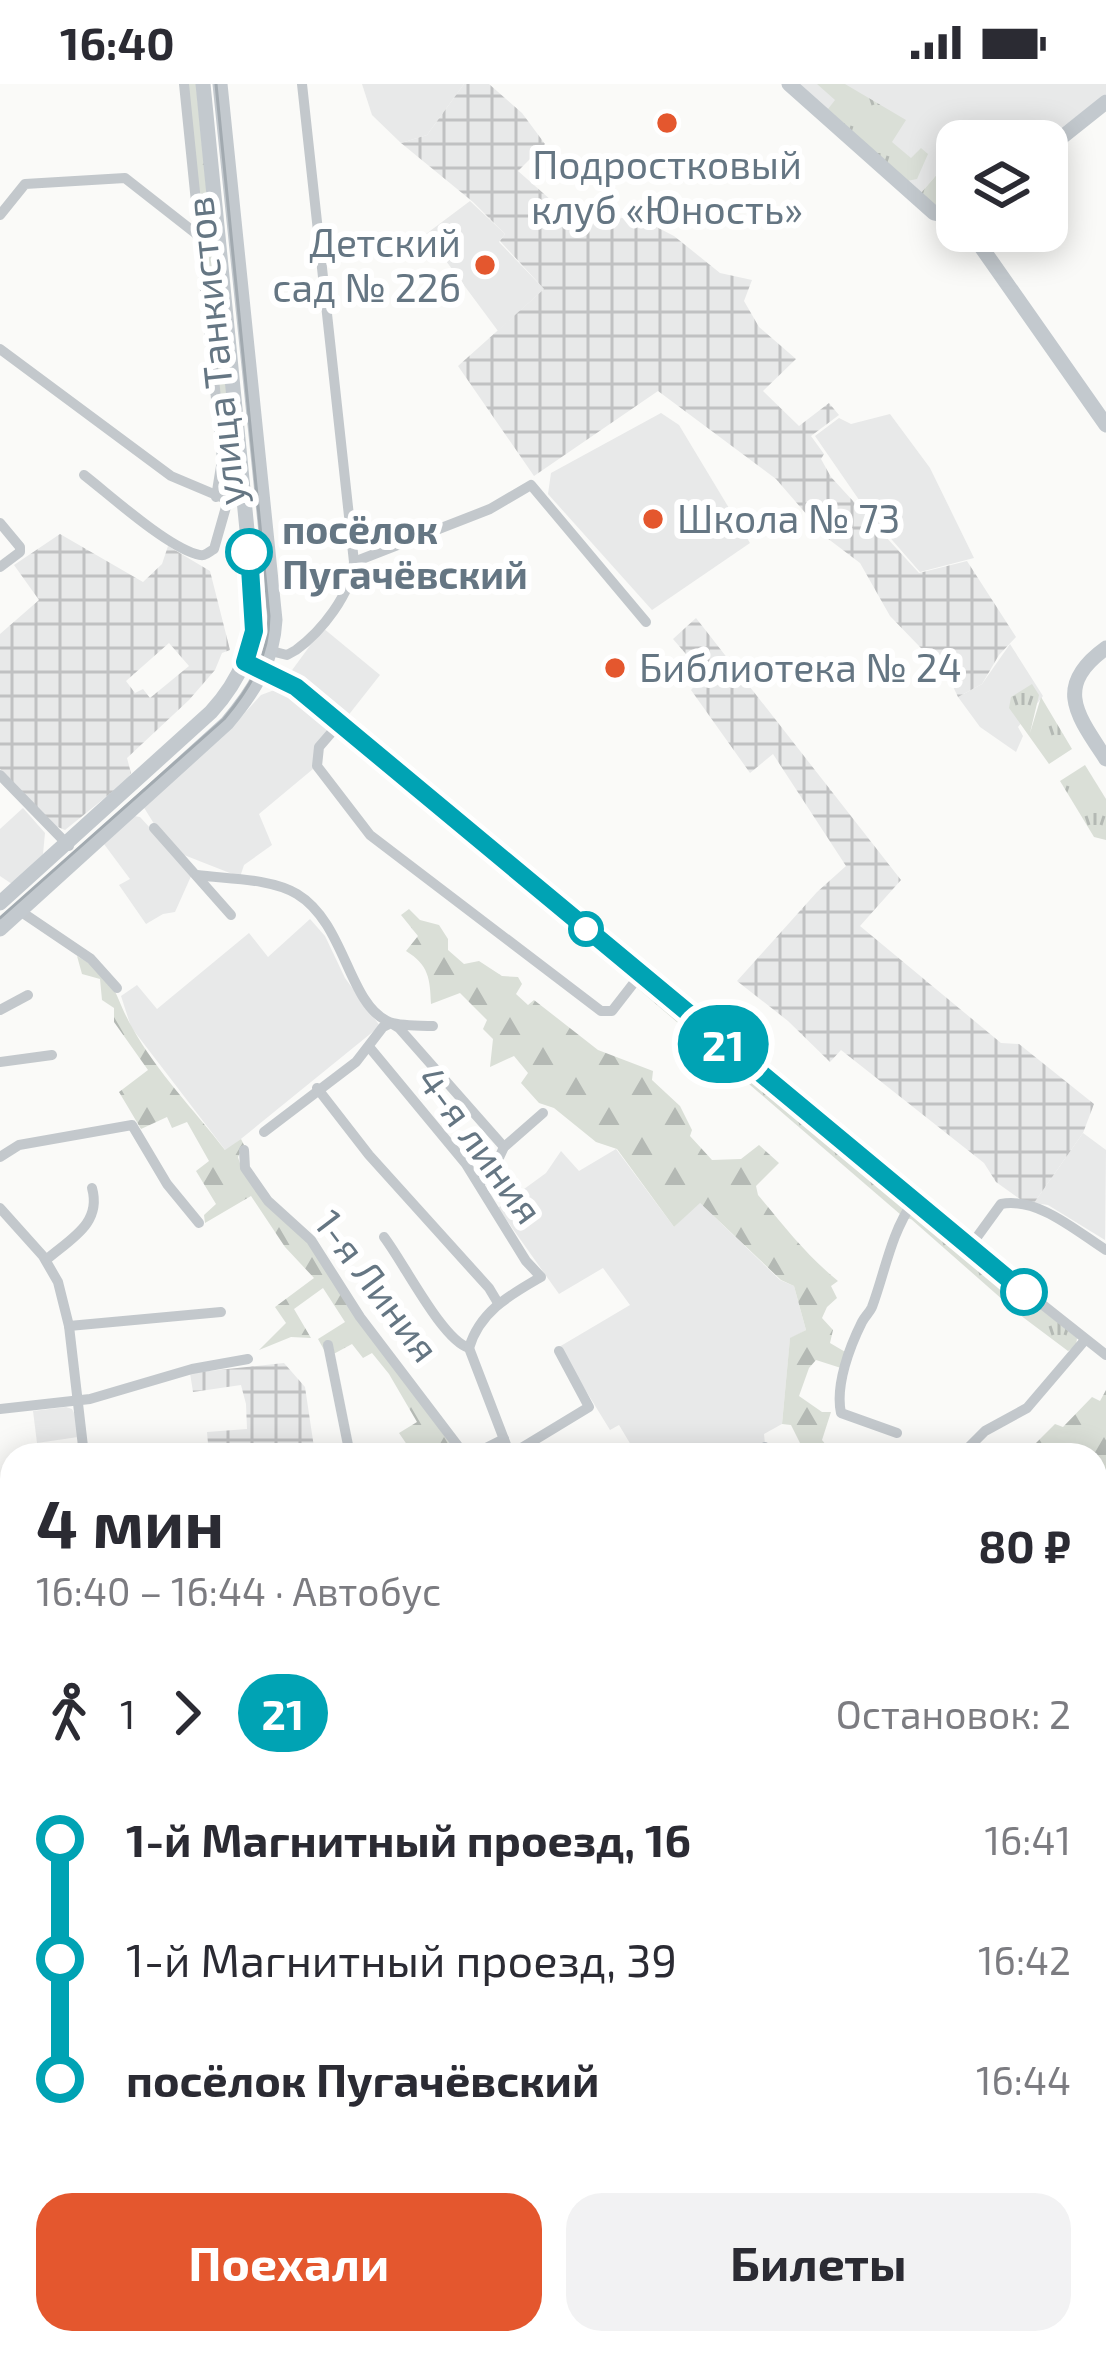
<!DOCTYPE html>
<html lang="ru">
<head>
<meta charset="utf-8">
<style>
  body { margin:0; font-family:"Exo 2",sans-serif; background:#f2f2f3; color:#2b2b33; height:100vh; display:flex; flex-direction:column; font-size:45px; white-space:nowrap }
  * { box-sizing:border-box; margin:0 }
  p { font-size:39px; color:#7c7c81 }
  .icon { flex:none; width:66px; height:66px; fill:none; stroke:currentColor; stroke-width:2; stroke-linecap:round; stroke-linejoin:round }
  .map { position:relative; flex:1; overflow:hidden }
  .drawer { position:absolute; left:0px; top:1359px; width:1107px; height:912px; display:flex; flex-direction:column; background:#fff; border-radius:36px 36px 0 0; box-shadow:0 6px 30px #0003 }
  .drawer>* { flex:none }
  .badge { padding:0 24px; border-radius:39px; font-size:42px; line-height:78px }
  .fabs { position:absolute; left:936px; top:36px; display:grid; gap:24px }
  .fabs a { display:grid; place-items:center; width:132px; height:132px; border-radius:24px; background:#fff; box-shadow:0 6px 30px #0003; font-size:60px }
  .map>.badge { position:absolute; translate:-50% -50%; box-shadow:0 0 0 6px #fff }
  .legs { display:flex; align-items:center; gap:18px; height:132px; padding:0 36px; font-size:39px }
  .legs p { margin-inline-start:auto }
  .overview { display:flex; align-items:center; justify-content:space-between; height:204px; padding:0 36px }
  h1 { font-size:66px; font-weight:700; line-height:90px }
  .button { display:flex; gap:24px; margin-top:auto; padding:24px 36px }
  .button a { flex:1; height:138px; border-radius:36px; background:#e4572e; color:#fff; font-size:48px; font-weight:700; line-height:138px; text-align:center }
  .button a+a { background:#f2f2f3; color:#2b2b33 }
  ul { padding:0 36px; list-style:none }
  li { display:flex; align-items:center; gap:42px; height:120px; font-size:45px }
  li i { display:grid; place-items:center; width:18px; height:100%; margin:0 15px; background:currentColor }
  li i::after { content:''; width:30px; height:30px; margin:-15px; border:9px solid; border-radius:50%; background:#fff }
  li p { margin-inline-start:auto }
  li:first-child i { background:linear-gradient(#0000 50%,currentColor 0) }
  li:last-child i { background:linear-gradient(currentColor 50%,#0000 0) }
  .status { display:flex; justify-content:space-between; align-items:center; height:84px; padding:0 60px; background:#fff; direction:ltr }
  .status svg { height:33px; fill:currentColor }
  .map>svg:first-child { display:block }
</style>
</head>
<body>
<div class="status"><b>16:40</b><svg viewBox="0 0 49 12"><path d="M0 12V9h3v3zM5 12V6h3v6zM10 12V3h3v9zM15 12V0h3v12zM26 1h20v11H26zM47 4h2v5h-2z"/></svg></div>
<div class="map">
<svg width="1106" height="2271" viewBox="0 0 1106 2271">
  <defs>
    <pattern id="industrial-grid" width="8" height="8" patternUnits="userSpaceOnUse" patternTransform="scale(3)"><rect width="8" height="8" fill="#e8e9e9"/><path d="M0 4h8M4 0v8" fill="none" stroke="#c0c1c2"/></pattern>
    <pattern id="grass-tufts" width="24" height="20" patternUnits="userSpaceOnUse" patternTransform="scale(3)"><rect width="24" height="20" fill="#dadfd7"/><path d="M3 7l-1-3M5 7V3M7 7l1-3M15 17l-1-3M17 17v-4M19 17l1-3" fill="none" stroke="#b4b9b4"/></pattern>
    <pattern id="forest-firs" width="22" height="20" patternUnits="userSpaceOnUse" patternTransform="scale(3)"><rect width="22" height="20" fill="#dadfd7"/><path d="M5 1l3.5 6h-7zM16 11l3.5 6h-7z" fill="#b4b9b4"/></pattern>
  </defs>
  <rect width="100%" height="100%" fill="#fafaf8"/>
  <!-- built -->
  <g fill="#e8e9e9">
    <path d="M 362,0 L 464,0 L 427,51 L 401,59 L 372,31 Z"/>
    <path d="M 799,0 L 1106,0 L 1106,10 L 1044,57 L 1007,57 L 998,45 L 983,37 L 966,57 L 957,57 L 957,67 L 921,109 Z"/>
    <path d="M 470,117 L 505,150 L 499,158 L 544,205 L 498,247 L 426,150 Z"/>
    <path d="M 661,329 L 679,341 L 750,459 L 652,526 L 548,410 L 551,389 Z"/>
    <path d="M 890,330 L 930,384 L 974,474 L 920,488 L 866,426 L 815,352 L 839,334 L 851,340 Z"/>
    <path d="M 323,544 L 380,591 L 343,638 L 287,593 Z"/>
    <path d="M 1010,560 L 1043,612 L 1018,643 L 1023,652 L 1016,668 L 980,643 L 958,613 L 982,600 Z"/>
    <path d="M 277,605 L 296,607 L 330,640 L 330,646 L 313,685 L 259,730 L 272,761 L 244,781 L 240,793 L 184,771 L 156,743 L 143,722 L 232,643 L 261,611 Z"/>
    <path d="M 23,724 L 45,749 L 43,770 L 12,800 L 0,792 L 0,745 Z"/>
    <path d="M 134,732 L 140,733 L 192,790 L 175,828 L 163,830 L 146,840 L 119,801 L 130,795 L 104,760 Z"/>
    <path d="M 310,835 L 325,852 L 345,894 L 380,942 L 226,1067 L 131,943 L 121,912 L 137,901 L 157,925 L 249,849 L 268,873 Z"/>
    <path d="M 1083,1049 L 1106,1066 L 1105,1156 L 1048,1121 L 1034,1119 Z"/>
    <path d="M 616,1065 L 674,1143 L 699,1118 L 780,1196 L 794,1202 L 806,1246 L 790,1255 L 782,1340 L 764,1350 L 766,1371 L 637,1371 L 619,1341 L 610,1346 L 559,1263 L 630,1221 L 603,1184 L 559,1210 L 498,1124 L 546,1089 L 561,1067 L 579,1087 Z"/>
    <path d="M 66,1323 L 72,1325 L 75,1331 L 78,1353 L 37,1359 L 33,1327 Z"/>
    <path d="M 0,1736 L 12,1740 L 12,1862 L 0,1858 Z"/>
    <path d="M 8,2142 L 12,2144 L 12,2230 L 0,2220 L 0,2159 Z"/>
  </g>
  <!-- industrial -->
  <g fill="url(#industrial-grid)" fill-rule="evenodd">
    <path d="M 464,0 L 489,0 L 522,29 L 545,60 L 518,87 L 568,131 L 641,135 L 674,152 L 720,189 L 752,196 L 744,217 L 759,243 L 796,275 L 763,307 L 799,342 L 829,319 L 839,331 L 811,352 L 824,370 L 821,375 L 831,393 L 919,489 L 967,477 L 1016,553 L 999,571 L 982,600 L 958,613 L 948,592 L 890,532 L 860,479 L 827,454 L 776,395 L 658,307 L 534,392 L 458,282 L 544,205 L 500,157 L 505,150 L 473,118 L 401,59 L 427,51 Z"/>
    <path d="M 60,450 L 143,498 L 162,480 L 168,462 L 210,487 L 230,566 L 222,569 L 215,586 L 189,616 L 127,674 L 131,689 L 127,696 L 65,746 L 53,741 L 0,685 L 0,550 L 39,516 L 14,481 ZM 169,559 L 189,582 L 150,614 L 143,605 L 135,609 L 126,597 Z"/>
    <path d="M 696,534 L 901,796 L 860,842 L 1001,959 L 1019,960 L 1094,1020 L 1083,1049 L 1034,1119 L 1024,1118 L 996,1098 L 984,1079 L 841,966 L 830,978 L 788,937 L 737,897 L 817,808 L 846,782 L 773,670 L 750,689 L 691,606 L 704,591 L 673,555 Z"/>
    <path d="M 284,1279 L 305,1303 L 315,1370 L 209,1371 L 207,1348 L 247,1345 L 246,1320 L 241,1301 L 193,1308 L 190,1289 Z"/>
    <path d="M 12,1995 L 12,2144 L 6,2147 L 0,2145 L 0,2026 Z"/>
  </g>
  <!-- grass -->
  <g fill="url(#grass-tufts)">
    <path d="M 817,0 L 845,0 L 906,36 L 892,58 L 911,74 L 921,64 L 928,70 L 917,95 L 907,97 L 828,25 L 835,16 Z"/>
    <path d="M 957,67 L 957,125 L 938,123 L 921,109 Z"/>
    <path d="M 1032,600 L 1039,611 L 1030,649 L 1041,613 L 1072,665 L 1049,680 L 1009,624 L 1011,613 Z"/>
    <path d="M 1085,681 L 1106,715 L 1106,756 L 1094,753 L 1060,697 Z"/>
    <path d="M 642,898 L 909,1119 L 901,1131 L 635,902 Z"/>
    <path d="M 915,1123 L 1077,1254 L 1076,1262 L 1068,1267 L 1020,1231 L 911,1135 L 905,1134 Z"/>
  </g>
  <!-- forest -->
  <g fill="url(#forest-firs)">
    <path d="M 188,0 L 196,0 L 237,411 L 233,413 L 223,403 Z"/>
    <path d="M 409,825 L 420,836 L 439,841 L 448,855 L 448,866 L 464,880 L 479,877 L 502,892 L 518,893 L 522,900 L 516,910 L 528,921 L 534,916 L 598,966 L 653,987 L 652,996 L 680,1022 L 692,1046 L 690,1052 L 712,1076 L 741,1075 L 759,1061 L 779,1079 L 756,1102 L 758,1111 C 784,1142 806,1171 838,1197 L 831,1202 L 837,1214 L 827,1223 L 822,1234 L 833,1246 L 830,1259 L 847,1269 L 841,1284 L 816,1276 L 809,1284 L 799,1312 L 822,1328 L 831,1328 L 822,1356 L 834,1371 L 806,1371 L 791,1341 L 782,1340 L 790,1254 L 806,1246 L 794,1202 L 781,1196 L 700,1119 L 674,1143 L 617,1065 L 596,1058 L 554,1024 L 539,1019 L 521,999 L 528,989 L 514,972 L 490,983 L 493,955 L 483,945 L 487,936 L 460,909 L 431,920 C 430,895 429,881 406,867 L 418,852 L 401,831 Z"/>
    <path d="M 77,872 C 120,896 112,909 133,945 C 157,988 195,1027 225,1066 L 241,1055 L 244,1061 L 238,1073 L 242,1086 L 300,1148 L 458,1371 L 414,1371 L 399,1349 L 417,1338 L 389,1290 L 372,1269 L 363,1274 L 352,1260 L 328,1273 L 318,1255 L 345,1238 L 323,1204 L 294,1225 L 311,1254 L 291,1253 L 259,1266 L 286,1239 L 275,1223 L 314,1194 L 285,1163 L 251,1112 L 205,1139 L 204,1131 L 216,1120 L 196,1087 L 209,1077 L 187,1038 L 172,1044 L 167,1033 L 141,1045 L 119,1008 L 148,986 L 114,938 L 114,924 L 102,916 L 100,895 L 82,890 Z"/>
    <path d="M 1106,1306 L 1106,1386 C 1093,1374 1087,1361 1067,1359 L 1053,1371 L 1024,1371 L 1055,1340 L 1063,1343 L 1092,1313 L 1100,1317 Z"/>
  </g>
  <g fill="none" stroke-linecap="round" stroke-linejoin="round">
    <!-- street -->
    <g stroke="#c3c8cc" stroke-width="10">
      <path d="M 184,0 L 220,354 L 222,376 L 216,413"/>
      <path d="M 0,131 L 25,100 L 125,94 L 199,152"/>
      <path d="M 0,265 L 171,392 L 228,416 L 264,417"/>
      <path d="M 84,391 C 111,412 165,461 196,470 C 205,473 206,470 214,465 L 228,416"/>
      <path d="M 0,439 L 20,463 L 20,468 L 0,483"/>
      <path d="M 354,478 L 490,425 L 531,401 L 646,538"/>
      <path d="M 251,562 L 287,571 L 296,566 C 322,547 351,510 354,478 L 302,0"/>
      <path d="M 245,578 L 296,603 L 913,1118 L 1106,1271"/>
      <path d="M 338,641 L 319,663 L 317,682 L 370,751 L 601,927 L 612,927 L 640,891"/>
      <path d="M 0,691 L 69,762"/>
      <path d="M 154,744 L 231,831"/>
      <path d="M 197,791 C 226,795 271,794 297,810 C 345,839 348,918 387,937 C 398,943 419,941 433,942"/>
      <path d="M 20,827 L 91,875 L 117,904"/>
      <path d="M 0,926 L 28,911"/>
      <path d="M 370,964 L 466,1080 L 526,1177 L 541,1193 C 510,1211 480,1227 469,1264"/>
      <path d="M 0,978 L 52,971"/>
      <path d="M 317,1004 L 369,1071 L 489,1204 L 498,1219"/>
      <path d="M 264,1048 L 356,978 L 383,943 L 391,939 L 399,944 L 504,1063"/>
      <path d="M 244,1066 L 245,1084 L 268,1117 L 311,1156 L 360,1233 L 464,1370 L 470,1371"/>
      <path d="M 0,1073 L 19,1061 L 132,1041 L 167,1100 L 199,1139"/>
      <path d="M 479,1100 L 497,1078 L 504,1063 L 543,1029"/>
      <path d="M 0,1124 L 43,1172 L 58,1198 L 69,1242 L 84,1371"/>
      <path d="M 384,1153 C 404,1179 442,1256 469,1264"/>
      <path d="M 969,1164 L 1001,1120 C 1038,1113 1076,1147 1106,1166"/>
      <path d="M 46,1176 C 70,1155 102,1140 92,1104"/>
      <path d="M 69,1242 L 221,1228"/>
      <path d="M 328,1261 L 350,1371"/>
      <path d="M 469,1264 L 510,1371"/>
      <path d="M 0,1325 L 90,1315 L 192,1285 L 248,1275"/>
      <path d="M 897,1349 L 841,1329 C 835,1301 850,1262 862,1238 C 865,1232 870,1228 872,1223 C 885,1188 891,1149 913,1118"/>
      <path d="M 765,1363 L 768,1371"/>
      <path d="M 962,1370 L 985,1347 L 1027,1324 L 1085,1256"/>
      <path d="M 472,1371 L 504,1355"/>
      <path d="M 510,1371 L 589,1323 L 559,1267"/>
      <path d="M 1095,1506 L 1106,1506"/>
      <path d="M 1095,1569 L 1106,1570"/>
      <path d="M 1095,1635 L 1106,1636"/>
      <path d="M 0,1669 L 12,1669"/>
      <path d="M 0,1733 L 12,1737"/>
      <path d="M 0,1864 L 12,1869"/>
      <path d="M 1095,1875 L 1106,1845"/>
      <path d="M 1095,1911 L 1106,1915"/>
      <path d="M 0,1926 L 12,1931"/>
      <path d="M 0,1979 L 7,1982"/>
      <path d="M 1095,1984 L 1106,1988"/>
      <path d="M 1095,2069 L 1106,2073"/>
      <path d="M 1095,2140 L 1106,2144"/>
      <path d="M 1095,2226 L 1106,2196"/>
      <path d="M 1057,2259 L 1099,2271"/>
      <path d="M 479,2264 L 497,2271"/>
      <path d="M 953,2267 L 956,2259"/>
      <path d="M 112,2271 L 117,2259"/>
      <path d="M 427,2271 L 432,2259"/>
      <path d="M 651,2271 L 654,2259"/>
      <path d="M 770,2271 L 774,2259"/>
    </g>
    <!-- secondary -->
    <g stroke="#c3c9ce" stroke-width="15">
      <path d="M 789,0 L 934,129 L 957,134"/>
      <path d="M 1047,65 L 1106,18"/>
      <path d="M 970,147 L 1106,341"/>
      <path d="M 1106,564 C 1053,602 1077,631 1106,675"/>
      <path d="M 0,819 L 211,628 C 241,595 255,561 254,517 L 203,0"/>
      <path d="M 0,845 L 227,639 C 253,608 273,578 275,536 L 220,0"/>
      <path d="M 0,1428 L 12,1515"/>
      <path d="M 0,1570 L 0,1596"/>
      <path d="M 0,1659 L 12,1625"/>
    </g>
    <!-- tram -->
    <g stroke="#a2aab0" stroke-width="3">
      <path d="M 0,834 L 224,635 C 250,604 269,573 269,532 L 216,0"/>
      <path d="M 0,1476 L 8,1533"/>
      <path d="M 0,1519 L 7,1590 L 0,1625"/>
    </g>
  </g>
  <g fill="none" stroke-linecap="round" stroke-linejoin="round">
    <!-- line-1 casing -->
    <g stroke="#fff" stroke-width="27">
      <path id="line-1" d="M 249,468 L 254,547 L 245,578 L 296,603 L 1024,1208"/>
    </g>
    <!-- line-1 -->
    <use href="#line-1" stroke="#00a3b4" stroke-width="18"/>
  </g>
  <!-- markers -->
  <g fill="#e4572e" stroke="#fff" stroke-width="4.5">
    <circle cx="667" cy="39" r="12"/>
    <circle cx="485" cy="181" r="12"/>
    <circle cx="653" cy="435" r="12"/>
    <circle cx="615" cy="584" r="12"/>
  </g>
  <g fill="#fff" stroke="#00a3b4" stroke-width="6">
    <circle cx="249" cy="468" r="21"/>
    <circle cx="586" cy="845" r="15"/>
    <circle cx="1024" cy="1208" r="21"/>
  </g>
  <g text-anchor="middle" stroke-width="12" stroke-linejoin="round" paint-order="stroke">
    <!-- poi labels -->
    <g font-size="39" fill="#657683" stroke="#fff" text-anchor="start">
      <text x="667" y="95" text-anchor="middle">Подростковый<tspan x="667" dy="45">клуб «Юность»</tspan></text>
      <text x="461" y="173" text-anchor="end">Детский<tspan x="461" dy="45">сад № 226</tspan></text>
      <text x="677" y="449">Школа № 73</text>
      <text x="639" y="598">Библиотека № 24</text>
    </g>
    <!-- street labels -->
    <g font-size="39" fill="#657683" stroke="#fff">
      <text transform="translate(215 267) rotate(-96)" y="14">улица Танкистов</text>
      <text transform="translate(480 1061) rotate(54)" y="14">4-я линия</text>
      <text transform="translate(377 1202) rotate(53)" y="14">1-я Линия</text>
    </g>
    <!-- stop labels -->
    <g font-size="39" font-weight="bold" fill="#657683" stroke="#fff" text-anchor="start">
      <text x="282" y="460">посёлок<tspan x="282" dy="45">Пугачёвский</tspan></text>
    </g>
  </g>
</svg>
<div class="fabs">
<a><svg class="icon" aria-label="layers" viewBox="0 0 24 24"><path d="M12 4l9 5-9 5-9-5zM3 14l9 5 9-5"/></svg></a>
</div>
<b class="badge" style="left:723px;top:960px;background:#00a3b4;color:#fff">21</b>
<section class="drawer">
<div class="overview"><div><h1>4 мин</h1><p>16:40 – 16:44 · Автобус</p></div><b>80 ₽</b></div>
<div class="legs"><svg class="icon" aria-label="walk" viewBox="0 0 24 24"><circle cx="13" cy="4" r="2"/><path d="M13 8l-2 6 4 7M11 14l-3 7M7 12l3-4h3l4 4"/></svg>1<svg class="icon" aria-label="forward" viewBox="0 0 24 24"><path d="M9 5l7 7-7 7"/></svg><b class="badge" style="background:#00a3b4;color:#fff">21</b><p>Остановок: 2</p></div>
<ul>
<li><i style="color:#00a3b4"></i><b>1-й Магнитный проезд, 16</b><p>16:41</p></li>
<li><i style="color:#00a3b4"></i><span>1-й Магнитный проезд, 39</span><p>16:42</p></li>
<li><i style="color:#00a3b4"></i><b>посёлок Пугачёвский</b><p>16:44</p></li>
</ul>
<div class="button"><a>Поехали</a><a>Билеты</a></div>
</section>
</div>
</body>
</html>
